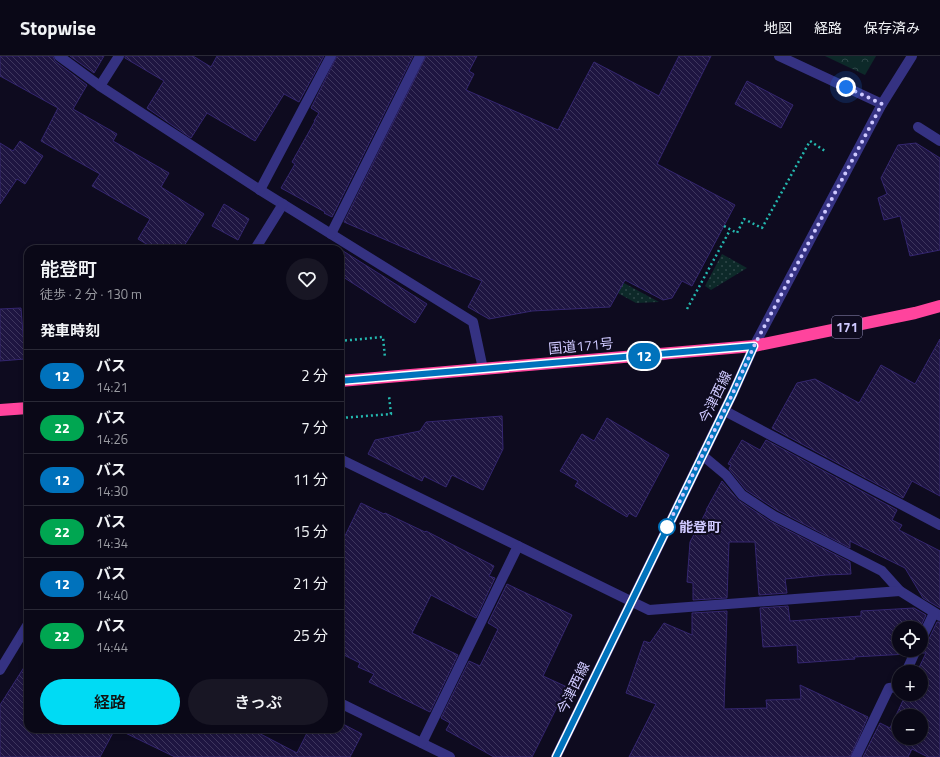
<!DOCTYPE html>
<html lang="ja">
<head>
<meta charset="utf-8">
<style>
  body { margin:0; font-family:"Titillium Web","Noto Sans JP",sans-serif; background:#181624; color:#f1f3f6; height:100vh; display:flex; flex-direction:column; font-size:15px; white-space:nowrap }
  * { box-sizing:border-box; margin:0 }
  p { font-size:13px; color:#999aa1 }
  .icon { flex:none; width:22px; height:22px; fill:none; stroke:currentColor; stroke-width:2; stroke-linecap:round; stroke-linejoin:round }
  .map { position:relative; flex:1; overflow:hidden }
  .drawer { position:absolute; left:24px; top:189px; width:320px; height:488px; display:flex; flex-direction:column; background:#0a0817; border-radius:12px; box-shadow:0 2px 6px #0003,0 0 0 1px #2a2936 }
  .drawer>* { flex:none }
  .badge { padding:0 8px; border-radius:13px; font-size:14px; line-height:26px }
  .controls { position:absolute; left:892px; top:565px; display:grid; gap:8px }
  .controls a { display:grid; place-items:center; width:36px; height:36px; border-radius:50%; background:#0a0817; box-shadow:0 2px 6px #0003,0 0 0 1px #2a2936; font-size:20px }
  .you { position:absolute; width:20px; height:20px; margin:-10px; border:3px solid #fff; border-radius:50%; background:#1a73e8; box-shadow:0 0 0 6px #1a73e833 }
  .map>.badge { position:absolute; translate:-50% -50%; box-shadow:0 0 0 2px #fff }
  h2 { padding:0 16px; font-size:15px; line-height:36px }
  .round { display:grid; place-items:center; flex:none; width:42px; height:42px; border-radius:21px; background:#181624 }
  .overview { display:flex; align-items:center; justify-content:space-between; height:68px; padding:0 16px }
  h1 { font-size:19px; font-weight:600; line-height:30px }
  .action { display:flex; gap:8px; margin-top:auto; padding:8px 16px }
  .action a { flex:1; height:46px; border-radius:24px; background:#00dbf4; color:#111; font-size:16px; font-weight:600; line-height:46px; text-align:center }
  .action a+a { background:#181624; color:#f1f3f6 }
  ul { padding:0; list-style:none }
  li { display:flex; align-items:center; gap:12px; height:52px; padding:0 16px; border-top:1px solid #2a2936 }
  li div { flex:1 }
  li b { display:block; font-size:15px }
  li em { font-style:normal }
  li .badge { min-width:44px; font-weight:700; text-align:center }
  header { display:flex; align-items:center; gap:24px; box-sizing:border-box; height:56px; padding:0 20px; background:#0a0817; border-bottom:1px solid #2a2936 }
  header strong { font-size:19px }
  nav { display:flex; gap:22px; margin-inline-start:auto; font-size:14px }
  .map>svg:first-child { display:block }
</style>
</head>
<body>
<header>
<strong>Stopwise</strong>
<nav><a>地図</a><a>経路</a><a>保存済み</a></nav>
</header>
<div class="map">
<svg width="940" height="701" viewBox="0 0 940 701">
  <defs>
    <pattern id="grass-dots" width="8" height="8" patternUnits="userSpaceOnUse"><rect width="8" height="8" fill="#0d2929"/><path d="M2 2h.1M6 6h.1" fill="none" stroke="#2f4749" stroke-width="1.8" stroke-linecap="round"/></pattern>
    <pattern id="forest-crowns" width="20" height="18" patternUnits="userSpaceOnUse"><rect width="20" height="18" fill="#0d2929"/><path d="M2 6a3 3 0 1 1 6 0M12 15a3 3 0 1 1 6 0" fill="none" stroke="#2f4749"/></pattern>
    <pattern id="building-back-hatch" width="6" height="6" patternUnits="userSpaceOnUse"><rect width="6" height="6" fill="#1e1541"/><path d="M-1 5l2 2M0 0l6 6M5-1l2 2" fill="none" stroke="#3e365e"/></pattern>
  </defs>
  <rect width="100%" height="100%" fill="#0e0b1f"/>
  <!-- grass -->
  <g fill="url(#grass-dots)">
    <path d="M 722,198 L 747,212 L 711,234 L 705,230 Z"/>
    <path d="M 574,200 L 659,246 L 636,247 L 569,210 Z"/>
  </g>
  <!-- forest -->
  <path fill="url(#forest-crowns)" d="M 825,0 L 876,0 L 865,19 Z"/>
  <!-- building -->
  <g fill="url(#building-back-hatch)" stroke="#34266f" fill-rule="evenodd">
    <path d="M 0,0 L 53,0 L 55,5 L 87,29 L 73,53 L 117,78 L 113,85 L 169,117 L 161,131 L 204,158 L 182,193 L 155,193 L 138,183 L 150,163 L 92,130 L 100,118 L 41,85 L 58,52 L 0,20 Z"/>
    <path d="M 70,0 L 104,0 L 94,17 Z"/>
    <path d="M 125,0 L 193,0 L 211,11 L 217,0 L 324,0 L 299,46 L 284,38 L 255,85 L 207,57 L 191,82 L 147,52 L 164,25 L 125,2 Z"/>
    <path d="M 337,0 L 413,0 L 332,161 L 324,157 L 325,156 L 281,132 L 295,108 L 292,106 L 315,65 L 314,65 L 319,57 L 311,52 Z"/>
    <path d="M 426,0 L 477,0 L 469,15 L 474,18 L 466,34 L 558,74 L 594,6 L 659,40 L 679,0 L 711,0 L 657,108 L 735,149 L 692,230 L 682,225 L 672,242 L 663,244 L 625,224 L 610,251 L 532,255 L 489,263 L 468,251 L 482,225 L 344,166 Z"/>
    <path d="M 747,25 L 793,49 L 781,72 L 735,48 Z"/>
    <path d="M 20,85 L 43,100 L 25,128 L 17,123 L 0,148 L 0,87 L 13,95 Z"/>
    <path d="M 916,87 L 940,102 L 940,194 L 910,200 L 900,160 L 884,164 L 878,142 L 887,138 L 881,122 L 898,89 Z"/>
    <path d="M 224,148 L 249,163 L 238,184 L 212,170 Z"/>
    <path d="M 340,193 L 427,248 L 415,267 L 340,219 Z"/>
    <path d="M 21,252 L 25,303 L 0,305 L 0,253 Z"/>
    <path d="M 940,283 L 940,440 L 912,425 L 903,442 L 772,372 L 797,327 L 815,323 L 859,347 L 881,309 L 915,328 Z"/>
    <path d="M 502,360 L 503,393 L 483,434 L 452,419 L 446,431 L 424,420 L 422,425 L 368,398 L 375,384 L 420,375 L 426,366 Z"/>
    <path d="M 607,362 L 669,399 L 636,461 L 629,457 L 627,461 L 575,430 L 578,425 L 560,415 L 582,378 L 594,385 Z"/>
    <path d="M 742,384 L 760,394 L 766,384 L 897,454 L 892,464 L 902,469 L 899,474 L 940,495 L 940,552 L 923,542 L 905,512 L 850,485 L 850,492 L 777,454 L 746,434 L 729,413 L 731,409 L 728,408 Z"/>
    <path d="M 722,425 L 738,444 L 770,465 L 850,506 L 851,518 L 826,519 L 785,523 L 787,537 L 759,539 L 755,486 L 729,486 L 727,542 L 693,544 L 693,527 L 687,526 L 690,486 L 707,454 L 706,454 Z"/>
    <path d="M 361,447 L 384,458 L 385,457 L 425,476 L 426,475 L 494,510 L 489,520 L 495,522 L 476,562 L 431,539 L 412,577 L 458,599 L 430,656 L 369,626 L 374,618 L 358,611 L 360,607 L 340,597 L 340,490 Z"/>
    <path d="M 507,528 L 572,559 L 543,620 L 567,631 L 532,701 L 494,701 L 446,674 L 450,667 L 441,662 L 469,605 L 480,610 L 498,573 L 488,567 Z"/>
    <path d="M 788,550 L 790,565 L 861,560 L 861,555 L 914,552 L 926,559 L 920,572 L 899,572 L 899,594 L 909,594 L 907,598 L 854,601 L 855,603 L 798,607 L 797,589 L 763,591 L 760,552 Z"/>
    <path d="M 727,555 L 724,653 L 767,652 L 766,644 L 801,643 L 800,629 L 868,661 L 850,701 L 629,701 L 656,648 L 626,637 L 644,585 L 650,587 L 664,567 L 692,579 L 692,557 Z"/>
    <path d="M 937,566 L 940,566 L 940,701 L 928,701 L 912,693 L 908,701 L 863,701 L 880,667 L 890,672 L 906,638 L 921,638 L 921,616 L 917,616 L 926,597 L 922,597 L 921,590 L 927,587 ZM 899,660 L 921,660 L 921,682 L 899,682 Z"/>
    <path d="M 28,605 L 28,673 L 115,673 L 100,701 L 0,701 L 0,649 Z"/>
    <path d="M 343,668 L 362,678 L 350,701 L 175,701 L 117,673 L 251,673 L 297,697 L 309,673 L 340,673 Z"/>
  </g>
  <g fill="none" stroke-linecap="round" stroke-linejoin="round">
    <!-- path -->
    <g stroke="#24b8af" stroke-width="2.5" stroke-dasharray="2 3" stroke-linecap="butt">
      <path d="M 724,170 L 737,177 L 744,163 L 762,172 L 810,85 L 825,95"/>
      <path d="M 687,253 L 730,174"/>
      <path d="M 340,285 L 383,281 L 385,302"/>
      <path d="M 341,362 L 391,358 L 389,340"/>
    </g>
    <!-- minor -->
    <g stroke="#353282" stroke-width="10">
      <path d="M 59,0 L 100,30 L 260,134 L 473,266 L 483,313"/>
      <path d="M 779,0 L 882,48"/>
      <path d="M 100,30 L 119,0"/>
      <path d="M 918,71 L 940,85"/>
      <path d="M 260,134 L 331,0"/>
      <path d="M 331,178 L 420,0"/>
      <path d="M 255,193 L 283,148"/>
      <path d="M 725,355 L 940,469"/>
      <path d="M 702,399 L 726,419 L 742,439 L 774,460 L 882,515 L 900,535 L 940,560"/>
      <path d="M 340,403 L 649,554 L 900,535"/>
      <path d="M 921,584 L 934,557"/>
      <path d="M 0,614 L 28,568"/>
      <path d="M 906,616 L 916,594"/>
      <path d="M 340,647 L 450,701"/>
      <path d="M 422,687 L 518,490"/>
      <path d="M 556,701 L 733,337 L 754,290 L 882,48 L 912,0"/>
      <path d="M 856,701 L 889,632 L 899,631"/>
    </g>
    <!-- highway -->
    <g stroke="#ff449d" stroke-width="12">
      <path d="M 340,325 L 754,290 L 915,257 L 940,250"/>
      <path d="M 0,354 L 28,352"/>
    </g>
  </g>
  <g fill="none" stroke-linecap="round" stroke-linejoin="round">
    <!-- line casing -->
    <g stroke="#fff" stroke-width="9">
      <path id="line" d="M 340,325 L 754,290 L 733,337 L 556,701"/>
    </g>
    <!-- line -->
    <use href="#line" stroke="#0072bc" stroke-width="6"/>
    <!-- walk -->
    <path stroke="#cfc9ff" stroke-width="4" stroke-dasharray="0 7.2" d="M 667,471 L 733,337 L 754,290 L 882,48 L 846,31"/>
  </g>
  <!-- markers -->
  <circle fill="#fff" stroke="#0072bc" stroke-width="2" cx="667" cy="471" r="8"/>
  <g text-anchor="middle" stroke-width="4" stroke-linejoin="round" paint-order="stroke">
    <!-- shield labels -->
    <rect fill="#0e0b1f" stroke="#9590bc" stroke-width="1" x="832" y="260" width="30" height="22" rx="3"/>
    <g font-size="13" font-weight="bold" fill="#cfc9ff">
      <text x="847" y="276">171</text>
    </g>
    <!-- street labels -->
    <g font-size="14" fill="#cfc9ff" stroke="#0e0b1f">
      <text transform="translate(581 290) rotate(-5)" y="5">国道171号</text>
      <text transform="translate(715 341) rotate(-64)" y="5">今津西線</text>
      <text transform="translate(573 632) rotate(-64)" y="5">今津西線</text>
    </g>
    <!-- stop labels -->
    <g font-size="14" font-weight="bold" fill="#cfc9ff" stroke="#0e0b1f" text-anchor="start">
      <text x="679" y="476">能登町</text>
    </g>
  </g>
</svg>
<div class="controls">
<a><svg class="icon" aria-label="locate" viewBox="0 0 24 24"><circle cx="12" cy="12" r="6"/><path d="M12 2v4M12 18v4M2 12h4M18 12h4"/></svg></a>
<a>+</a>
<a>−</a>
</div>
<div class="you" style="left:846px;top:31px"></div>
<b class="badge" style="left:644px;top:300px;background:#0072bc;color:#fff">12</b>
<section class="drawer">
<div class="overview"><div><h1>能登町</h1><p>徒歩 · 2 分 · 130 m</p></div><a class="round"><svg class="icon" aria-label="heart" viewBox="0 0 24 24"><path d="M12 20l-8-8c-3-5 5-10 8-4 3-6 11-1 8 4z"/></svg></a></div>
<h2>発車時刻</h2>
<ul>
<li><span class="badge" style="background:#0072bc;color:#fff">12</span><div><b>バス</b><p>14:21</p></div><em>2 分</em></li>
<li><span class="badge" style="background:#00a651;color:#fff">22</span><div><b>バス</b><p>14:26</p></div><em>7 分</em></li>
<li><span class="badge" style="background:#0072bc;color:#fff">12</span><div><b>バス</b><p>14:30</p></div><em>11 分</em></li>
<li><span class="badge" style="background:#00a651;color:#fff">22</span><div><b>バス</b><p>14:34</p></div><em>15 分</em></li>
<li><span class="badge" style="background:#0072bc;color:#fff">12</span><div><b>バス</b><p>14:40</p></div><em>21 分</em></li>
<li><span class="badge" style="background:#00a651;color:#fff">22</span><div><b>バス</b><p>14:44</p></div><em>25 分</em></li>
</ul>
<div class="action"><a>経路</a><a>きっぷ</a></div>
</section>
</div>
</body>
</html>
